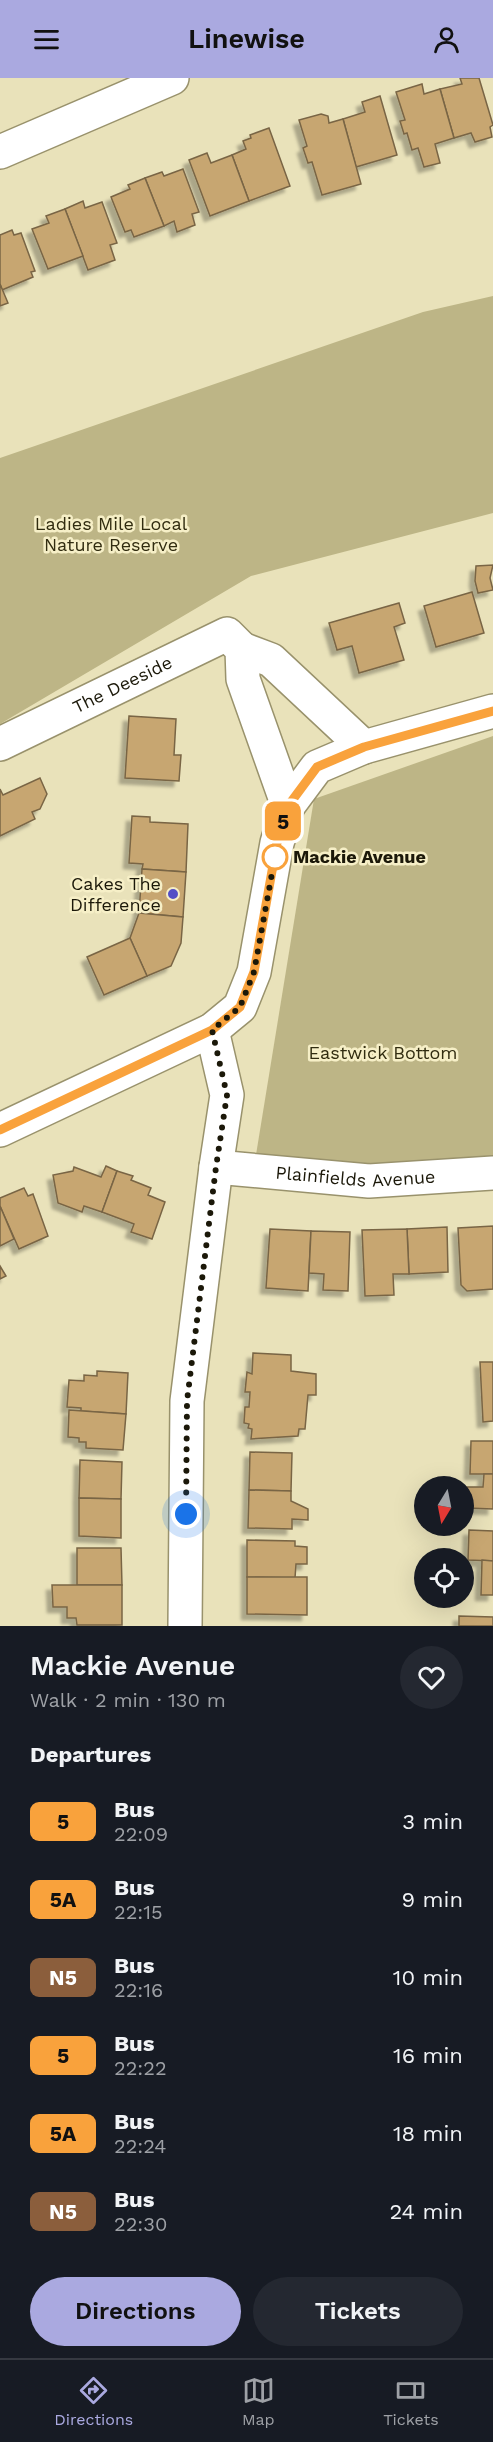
<!DOCTYPE html>
<html lang="en">
<head>
<meta charset="utf-8">
<style>
  body { margin:0; font-family:"Work Sans",sans-serif; background:#242831; color:#f1f3f6; height:100vh; display:flex; flex-direction:column; font-size:22px; white-space:nowrap }
  * { box-sizing:border-box; margin:0 }
  p { font-size:20px; color:#9ea1a6 }
  .icon { flex:none; width:33px; height:33px; fill:none; stroke:currentColor; stroke-width:2; stroke-linecap:round; stroke-linejoin:round }
  .map { position:relative; height:1548px; overflow:hidden }
  .side { display:flex; flex-direction:column; background:#171b24; flex:1 }
  .side>* { flex:none }
  .badge { padding:0 12px; border-radius:9px; font-size:21px; line-height:39px }
  .needle { width:39px; rotate:190deg }
  .buttons { position:absolute; left:414px; top:1398px; display:grid; gap:12px }
  .buttons a { display:grid; place-items:center; width:60px; height:60px; border-radius:50%; background:#171b24; box-shadow:0 6px 24px #0002; font-size:30px }
  .you { position:absolute; width:30px; height:30px; margin:-15px; border:4px solid #fff; border-radius:50%; background:#1a73e8; box-shadow:0 0 0 9px #1a73e833 }
  .map>.badge { position:absolute; translate:-50% -50%; box-shadow:0 0 0 3px #fff }
  h2 { padding:0 30px; font-size:22px; line-height:54px }
  .round { display:grid; place-items:center; flex:none; width:63px; height:63px; border-radius:32px; background:#242831 }
  .head { display:flex; align-items:center; justify-content:space-between; height:102px; padding:0 30px }
  h1 { font-size:28px; font-weight:600; line-height:45px }
  .action { display:flex; gap:12px; margin-top:auto; padding:12px 30px }
  .action a { flex:1; height:69px; border-radius:36px; background:#aaa9e0; color:#111; font-size:24px; font-weight:600; line-height:69px; text-align:center }
  .action a+a { background:#242831; color:#f1f3f6 }
  ul { padding:0; list-style:none }
  li { display:flex; align-items:center; gap:18px; height:78px; padding:0 30px }
  li div { flex:1 }
  li b { display:block; font-size:22px }
  li em { font-style:normal }
  li .badge { min-width:66px; font-weight:700; text-align:center }
  header { display:flex; justify-content:space-between; align-items:center; height:78px; padding:0 30px; background:#aaa9e0; color:#111; font-size:27px; font-weight:600 }
  .tabs { display:flex; justify-content:space-around; align-items:center; height:84px; border-top:2px solid #363941; background:#171b24; font-size:16px; color:#9ea1a6 }
  .tabs a { display:grid; justify-items:center; gap:3px }
  .tabs .active { color:#aaa9e0 }
  .map>svg:first-child { display:block }
</style>
</head>
<body>
<header><svg class="icon" aria-label="menu" viewBox="0 0 24 24"><path d="M4 6h16M4 12h16M4 18h16"/></svg>Linewise<svg class="icon" aria-label="person" viewBox="0 0 24 24"><circle cx="12" cy="8" r="4"/><path d="M4 21q1-7 8-7t8 7"/></svg></header>
<div class="map">
<svg width="493" height="1548" viewBox="0 0 493 1548">
  <defs>
    <filter id="shadow"><feDropShadow dx="-5.5" dy="5.5" stdDeviation="1.5" flood-color="#0004"/></filter>
  </defs>
  <rect width="100%" height="100%" fill="#e9e2ba"/>
  <!-- green -->
  <g fill="#bdb586">
    <path d="M 493,218 L 493,435 L 251,498 L 0,646 L 0,380 L 423,234 Z"/>
    <path d="M 493,658 L 493,1080 L 403,1086 L 255,1083 L 314,721 Z"/>
  </g>
  <!-- building -->
  <g fill="#c7a671" stroke="#796545" stroke-width="1.5" filter="url(#shadow)">
    <path d="M 460,0 L 479,0 L 493,47 L 490,49 L 492,59 L 475,64 L 471,55 L 454,60 L 440,11 L 462,6 Z"/>
    <path d="M 422,6 L 424,16 L 440,11 L 454,60 L 435,66 L 440,85 L 424,89 L 418,70 L 412,72 L 407,55 L 404,56 L 400,43 L 405,42 L 396,14 Z"/>
    <path d="M 380,18 L 397,77 L 356,89 L 343,41 L 365,34 L 362,24 Z"/>
    <path d="M 321,36 L 328,38 L 329,45 L 343,41 L 361,106 L 322,117 L 312,84 L 308,85 L 303,70 L 307,68 L 299,42 Z"/>
    <path d="M 269,50 L 290,108 L 249,123 L 232,77 L 246,71 L 243,63 L 251,60 L 250,57 Z"/>
    <path d="M 207,75 L 211,85 L 232,77 L 249,123 L 210,138 L 189,82 Z"/>
    <path d="M 183,91 L 199,134 L 192,136 L 195,147 L 177,154 L 174,143 L 164,148 L 145,100 L 162,94 L 164,98 Z"/>
    <path d="M 145,100 L 164,148 L 134,159 L 131,152 L 125,154 L 111,119 L 130,111 L 128,107 Z"/>
    <path d="M 83,123 L 85,130 L 102,124 L 117,165 L 110,167 L 115,182 L 88,192 L 65,131 Z"/>
    <path d="M 65,131 L 83,178 L 48,191 L 32,151 L 49,145 L 46,138 Z"/>
    <path d="M 12,152 L 14,157 L 21,155 L 35,193 L 31,194 L 33,199 L 2,212 L 0,206 L 0,157 Z"/>
    <path d="M 0,206 L 8,225 L 0,228 Z"/>
    <path d="M 493,487 L 490,500 L 493,512 L 478,515 L 475,503 L 476,488 Z"/>
    <path d="M 472,514 L 484,555 L 436,569 L 424,528 Z"/>
    <path d="M 399,525 L 405,545 L 394,549 L 404,582 L 359,595 L 352,568 L 337,572 L 329,545 Z"/>
    <path d="M 129,638 L 176,641 L 174,677 L 181,677 L 179,703 L 125,700 Z"/>
    <path d="M 40,700 L 47,716 L 40,731 L 32,734 L 35,741 L 0,758 L 0,711 L 3,717 Z"/>
    <path d="M 132,738 L 150,739 L 150,744 L 188,746 L 186,794 L 142,791 L 143,786 L 129,785 Z"/>
    <path d="M 142,791 L 186,794 L 183,839 L 139,835 Z"/>
    <path d="M 139,835 L 183,839 L 181,865 L 171,888 L 147,898 L 130,860 Z"/>
    <path d="M 130,860 L 147,898 L 104,917 L 87,879 Z"/>
    <path d="M 106,1088 L 117,1093 L 102,1134 L 84,1128 L 82,1134 L 58,1125 L 53,1097 L 73,1093 L 74,1089 L 101,1099 Z"/>
    <path d="M 117,1093 L 133,1098 L 131,1102 L 151,1110 L 148,1117 L 165,1124 L 152,1161 L 131,1154 L 134,1146 L 102,1134 Z"/>
    <path d="M 24,1110 L 28,1118 L 33,1116 L 48,1158 L 19,1171 L 0,1128 L 0,1120 Z"/>
    <path d="M 0,1128 L 14,1161 L 0,1168 Z"/>
    <path d="M 493,1148 L 493,1211 L 467,1213 L 461,1207 L 458,1150 Z"/>
    <path d="M 447,1149 L 448,1194 L 409,1196 L 407,1151 Z"/>
    <path d="M 270,1151 L 311,1153 L 308,1213 L 266,1210 Z"/>
    <path d="M 407,1151 L 409,1196 L 393,1196 L 394,1217 L 365,1218 L 362,1152 Z"/>
    <path d="M 311,1153 L 350,1154 L 348,1213 L 323,1212 L 324,1196 L 309,1195 Z"/>
    <path d="M 0,1188 L 6,1198 L 0,1201 Z"/>
    <path d="M 253,1275 L 291,1277 L 291,1293 L 316,1296 L 316,1317 L 308,1317 L 305,1351 L 299,1351 L 298,1358 L 251,1361 L 252,1351 L 248,1350 L 249,1346 L 244,1345 L 245,1329 L 249,1329 L 250,1314 L 245,1314 L 247,1294 L 252,1296 Z"/>
    <path d="M 480,1284 L 493,1284 L 493,1343 L 483,1344 Z"/>
    <path d="M 97,1293 L 128,1295 L 126,1336 L 81,1333 L 81,1330 L 67,1329 L 69,1302 L 84,1303 L 84,1297 L 97,1298 Z"/>
    <path d="M 69,1332 L 126,1336 L 123,1372 L 86,1370 L 86,1364 L 79,1364 L 79,1360 L 68,1359 Z"/>
    <path d="M 471,1363 L 493,1363 L 493,1396 L 470,1396 Z"/>
    <path d="M 250,1374 L 292,1375 L 291,1413 L 249,1412 Z"/>
    <path d="M 80,1382 L 122,1384 L 121,1421 L 79,1420 Z"/>
    <path d="M 484,1396 L 493,1396 L 493,1431 L 467,1430 L 467,1409 L 483,1409 Z"/>
    <path d="M 249,1412 L 291,1413 L 291,1423 L 308,1431 L 308,1442 L 292,1441 L 292,1451 L 248,1450 Z"/>
    <path d="M 79,1420 L 121,1421 L 121,1460 L 79,1458 Z"/>
    <path d="M 469,1452 L 493,1453 L 493,1483 L 468,1482 Z"/>
    <path d="M 247,1462 L 295,1463 L 295,1468 L 307,1469 L 307,1486 L 296,1486 L 295,1500 L 247,1499 Z"/>
    <path d="M 77,1470 L 121,1470 L 122,1507 L 77,1507 Z"/>
    <path d="M 482,1482 L 493,1483 L 493,1517 L 481,1517 Z"/>
    <path d="M 247,1499 L 307,1499 L 307,1537 L 247,1536 Z"/>
    <path d="M 52,1507 L 122,1507 L 122,1547 L 77,1547 L 76,1540 L 67,1540 L 67,1529 L 53,1529 Z"/>
    <path d="M 459,1538 L 493,1539 L 493,1548 L 459,1548 Z"/>
  </g>
  <g fill="none" stroke-linecap="round" stroke-linejoin="round">
    <!-- minor casing -->
    <g stroke="#99926c" stroke-width="36">
      <g id="minor">
        <path d="M 0,74 L 172,0"/>
        <path d="M 242,571 L 271,582 L 364,669"/>
        <path id="s1" d="M 0,666 L 227,556 L 242,571 L 243,601 L 288,728"/>
        <path d="M 0,1052 L 212,952 L 240,929 L 254,894 L 277,765 L 288,728 L 317,689 L 364,669 L 493,633"/>
        <path id="s2" d="M 216,1089 L 369,1103 L 493,1095"/>
        <path d="M 185,1548 L 187,1323 L 216,1089 L 227,1017 L 212,952"/>
      </g>
    </g>
    <!-- minor -->
    <use href="#minor" stroke="#fff" stroke-width="33"/>
  </g>
  <g fill="none" stroke-linecap="round" stroke-linejoin="round">
    <!-- line casing -->
    <g stroke="#fff" stroke-width="14">
      <path id="line" d="M 0,1052 L 212,952 L 240,929 L 254,894 L 277,765 L 288,728 L 317,689 L 364,669 L 493,633"/>
    </g>
    <!-- line -->
    <use href="#line" stroke="#f9a23c" stroke-width="9"/>
    <!-- walk -->
    <path stroke="#1b1809" stroke-width="6" stroke-dasharray="0 10.8" d="M 186,1436 L 187,1323 L 216,1089 L 227,1017 L 212,952 L 240,929 L 254,894 L 275,779"/>
  </g>
  <!-- markers -->
  <circle fill="#fff" stroke="#f9a23c" stroke-width="3" cx="275" cy="779" r="12"/>
  <circle fill="#534fc6" stroke="#f6efc7" stroke-width="2" cx="173" cy="816" r="6"/>
  <g text-anchor="middle" stroke-width="5" stroke-linejoin="round" paint-order="stroke">
    <!-- park labels -->
    <g font-size="18" fill="#312c10" stroke="#f6efc7">
      <text x="111" y="452">Ladies Mile Local<tspan x="111" dy="21">Nature Reserve</tspan></text>
      <text x="383" y="981">Eastwick Bottom</text>
    </g>
    <!-- street labels -->
    <g font-size="18" fill="#1b1809" stroke="#f6efc7">
      <text dy="6" stroke="none"><textPath href="#s1" startOffset="136">The Deeside</textPath></text>
      <text dy="6" stroke="none"><textPath href="#s2" startOffset="140">Plainfields Avenue</textPath></text>
    </g>
    <!-- stop labels -->
    <g font-size="18" font-weight="bold" fill="#1b1809" stroke="#f6efc7" text-anchor="start">
      <text x="293" y="785">Mackie Avenue</text>
    </g>
    <!-- poi labels -->
    <g font-size="18" fill="#1b1809" stroke="#f6efc7" text-anchor="end">
      <text x="161" y="812">Cakes The<tspan x="161" dy="21">Difference</tspan></text>
    </g>
  </g>
</svg>
<div class="buttons">
<a><svg class="needle" viewBox="-14 -14 28 28"><path d="M0-13l5 13h-10z" fill="#e53935"/><path d="M0 13l5-13h-10z" fill="#9ea1a6"/></svg></a>
<a><svg class="icon" aria-label="locate" viewBox="0 0 24 24"><circle cx="12" cy="12" r="6"/><path d="M12 2v4M12 18v4M2 12h4M18 12h4"/></svg></a>
</div>
<div class="you" style="left:186px;top:1436px"></div>
<b class="badge" style="left:283px;top:743px;background:#f9a23c;color:#111">5</b>
</div>
<section class="side">
<div class="head"><div><h1>Mackie Avenue</h1><p>Walk · 2 min · 130 m</p></div><a class="round"><svg class="icon" aria-label="heart" viewBox="0 0 24 24"><path d="M12 20l-8-8c-3-5 5-10 8-4 3-6 11-1 8 4z"/></svg></a></div>
<h2>Departures</h2>
<ul>
<li><span class="badge" style="background:#f9a23c;color:#111">5</span><div><b>Bus</b><p>22:09</p></div><em>3 min</em></li>
<li><span class="badge" style="background:#f9a23c;color:#111">5A</span><div><b>Bus</b><p>22:15</p></div><em>9 min</em></li>
<li><span class="badge" style="background:#8b5e3c;color:#fff">N5</span><div><b>Bus</b><p>22:16</p></div><em>10 min</em></li>
<li><span class="badge" style="background:#f9a23c;color:#111">5</span><div><b>Bus</b><p>22:22</p></div><em>16 min</em></li>
<li><span class="badge" style="background:#f9a23c;color:#111">5A</span><div><b>Bus</b><p>22:24</p></div><em>18 min</em></li>
<li><span class="badge" style="background:#8b5e3c;color:#fff">N5</span><div><b>Bus</b><p>22:30</p></div><em>24 min</em></li>
</ul>
<div class="action"><a>Directions</a><a>Tickets</a></div>
</section>
<nav class="tabs">
<a class="active"><svg class="icon" aria-label="directions" viewBox="0 0 24 24"><path d="M12 3l9 9-9 9-9-9zM9 14v-3h6M13 9l2 2-2 2"/></svg>Directions</a>
<a><svg class="icon" aria-label="map" viewBox="0 0 24 24"><path d="M3 6l6-2 6 2 6-2v14l-6 2-6-2-6 2zM9 4v14M15 6v14"/></svg>Map</a>
<a><svg class="icon" aria-label="tickets" viewBox="0 0 24 24"><path d="M3 7h18v10H3zM15 7v10"/></svg>Tickets</a>
</nav>
</body>
</html>
